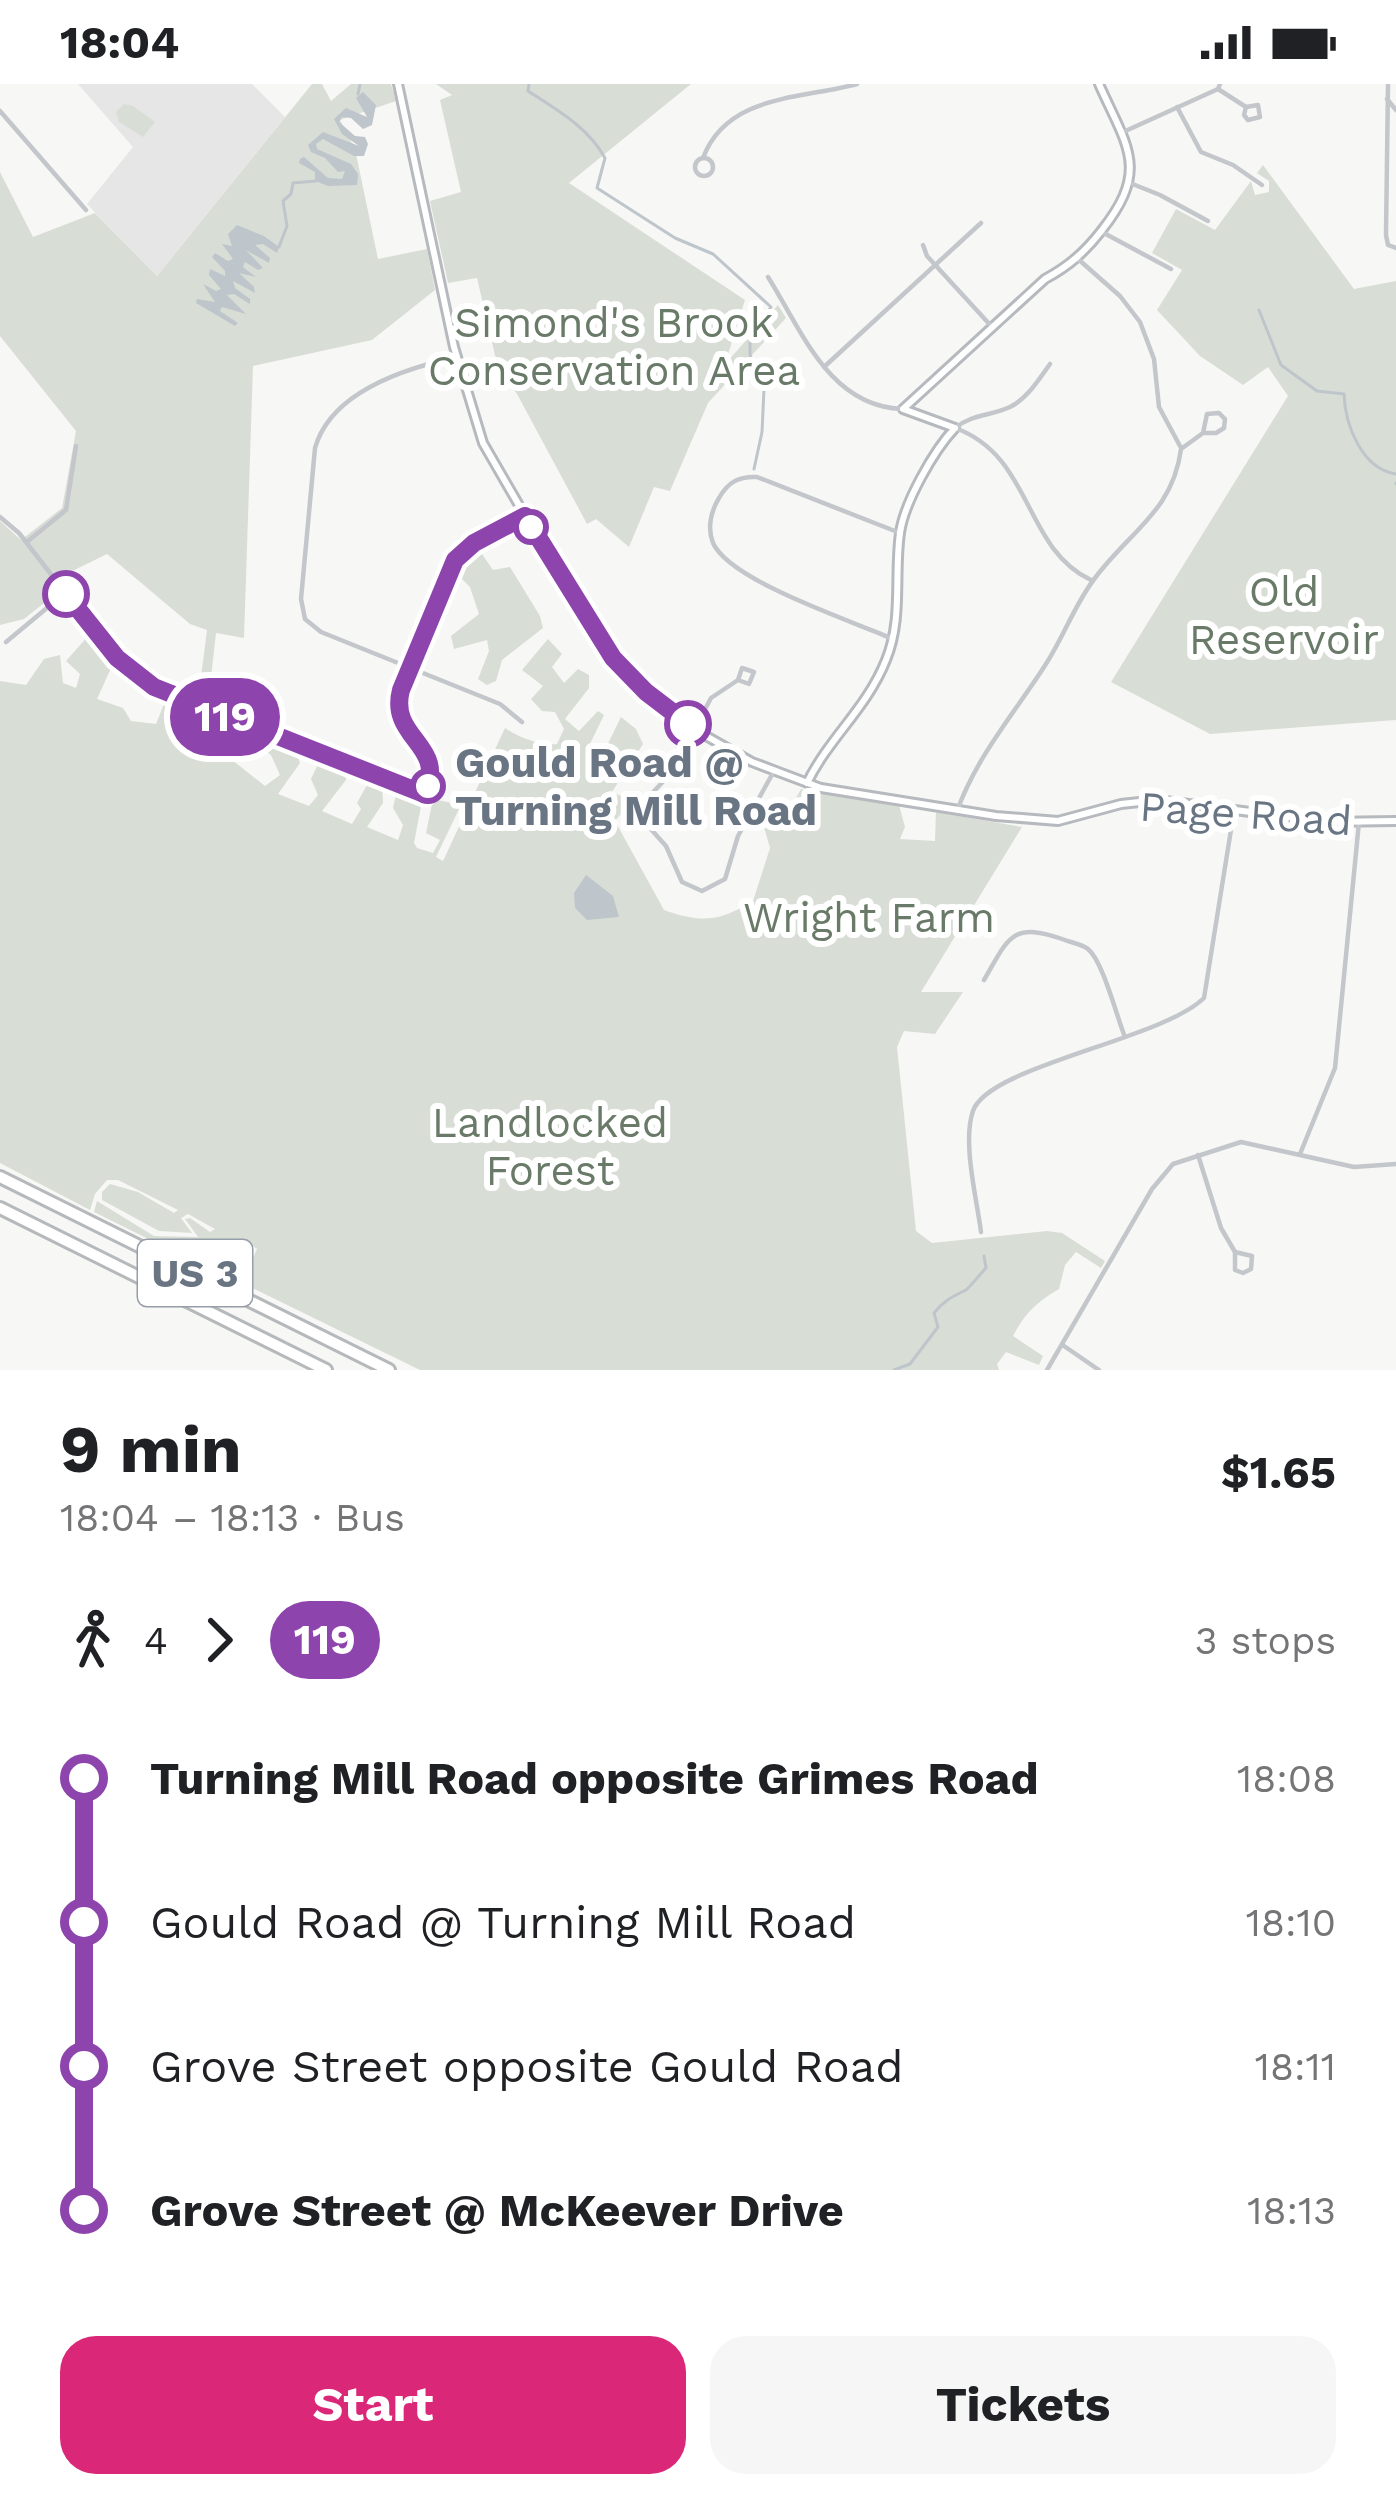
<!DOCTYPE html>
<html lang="en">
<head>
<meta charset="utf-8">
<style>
  body { margin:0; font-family:"Work Sans",sans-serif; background:#f6f6f6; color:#202124; height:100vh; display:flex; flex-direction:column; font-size:45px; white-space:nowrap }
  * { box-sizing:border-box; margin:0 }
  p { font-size:39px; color:#757577 }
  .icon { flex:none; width:66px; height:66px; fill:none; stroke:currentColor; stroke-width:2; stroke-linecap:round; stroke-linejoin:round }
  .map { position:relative; height:1286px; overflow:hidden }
  .panel { display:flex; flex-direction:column; background:#fff; flex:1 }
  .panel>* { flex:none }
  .badge { padding:0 24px; border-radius:39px; font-size:42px; line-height:78px }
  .map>.badge { position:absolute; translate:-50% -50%; box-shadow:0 0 0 6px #fff }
  .legs { display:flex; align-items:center; gap:18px; height:132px; padding:0 60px; font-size:39px }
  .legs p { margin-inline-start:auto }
  .summary { display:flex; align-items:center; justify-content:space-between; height:204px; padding:0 60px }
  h1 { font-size:66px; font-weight:700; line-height:90px }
  .action { display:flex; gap:24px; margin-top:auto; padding:24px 60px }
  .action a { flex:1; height:138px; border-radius:36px; background:#db2777; color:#fff; font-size:48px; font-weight:700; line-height:138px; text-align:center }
  .action a+a { background:#f6f6f6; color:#202124 }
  ul { padding:0 60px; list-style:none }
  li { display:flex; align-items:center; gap:42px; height:144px; font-size:45px }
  li i { display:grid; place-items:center; width:18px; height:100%; margin:0 15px; background:currentColor }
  li i::after { content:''; width:30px; height:30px; margin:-15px; border:9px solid; border-radius:50%; background:#fff }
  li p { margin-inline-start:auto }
  li:first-child i { background:linear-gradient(#0000 50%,currentColor 0) }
  li:last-child i { background:linear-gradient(currentColor 50%,#0000 0) }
  .status { display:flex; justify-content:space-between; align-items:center; height:84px; padding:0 60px; background:#fff; direction:ltr }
  .status svg { height:33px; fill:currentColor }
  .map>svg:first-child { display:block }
</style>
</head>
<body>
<div class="status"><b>18:04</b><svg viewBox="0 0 49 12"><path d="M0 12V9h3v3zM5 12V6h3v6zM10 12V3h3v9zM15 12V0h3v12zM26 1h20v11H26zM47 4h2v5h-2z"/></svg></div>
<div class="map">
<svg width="1396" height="1286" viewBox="0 0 1396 1286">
  <rect width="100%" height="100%" fill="#f7f7f5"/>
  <!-- built -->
  <path fill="#e5e6e5" d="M 78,0 L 252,0 L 285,33 L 157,192 L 87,120 L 133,63 Z"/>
  <!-- green -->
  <g fill="#d8ded6">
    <path d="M 312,0 L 322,0 L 331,17 L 351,0 L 391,0 L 396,17 L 340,36 L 355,65 L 378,175 L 427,165 L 435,206 L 372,256 L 253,282 L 244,554 L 216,549 L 208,620 L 198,616 L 207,546 L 190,540 L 107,470 L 50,498 L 54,511 L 24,535 L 0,541 L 0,437 L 21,456 L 62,424 L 76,347 L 0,252 L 0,88 L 33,153 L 95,129 L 157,192 Z"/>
    <path d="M 436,0 L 691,0 L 569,99 L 745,216 L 725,280 L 778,221 L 786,234 L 708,319 L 670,407 L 654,403 L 629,463 L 596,435 L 587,440 L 517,310 L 498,284 L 477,194 L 448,199 L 430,117 L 461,108 L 440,16 L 452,11 Z"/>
    <path d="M 124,20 L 133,22 L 155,38 L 143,53 L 119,38 L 116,28 Z"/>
    <path d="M 1263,81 L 1354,205 L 1396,197 L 1396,636 L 1210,650 L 1111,598 L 1288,312 L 1268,283 L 1243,301 L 1200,272 L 1157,226 L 1182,186 L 1152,169 L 1176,125 L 1215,146 L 1251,97 L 1255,111 L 1269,108 L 1269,97 L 1257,89 Z"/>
    <path d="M 477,463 L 493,486 L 510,483 L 540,532 L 543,544 L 502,576 L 496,597 L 487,601 L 478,595 L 489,567 L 487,556 L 454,565 L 451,552 L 479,530 L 470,503 L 458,491 Z"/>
    <path d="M 88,552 L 112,582 L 97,615 L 123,624 L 131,637 L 156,640 L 164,620 L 180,627 L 178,651 L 202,664 L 220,642 L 231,654 L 227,672 L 265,702 L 280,691 L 271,671 L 258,662 L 270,659 L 294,664 L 300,679 L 278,710 L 309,722 L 318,711 L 311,695 L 320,676 L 345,684 L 346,696 L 322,727 L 352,740 L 361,725 L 357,719 L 368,699 L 382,700 L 383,719 L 367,743 L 398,756 L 403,741 L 393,724 L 397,706 L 422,717 L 414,759 L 417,764 L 433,769 L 440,756 L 426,749 L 433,715 L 461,721 L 436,773 L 443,777 L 505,644 C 517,653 541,662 557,660 L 564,645 L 555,628 L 542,627 L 531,615 L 543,602 L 522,586 L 548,555 L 562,570 L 552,583 L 564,599 L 578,585 L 589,591 L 589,604 L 565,635 L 579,647 L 598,627 L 604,631 L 586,668 L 597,682 L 621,633 L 636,645 L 643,660 L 612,708 L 623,713 L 625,725 L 615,737 L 664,826 C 701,839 719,838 753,817 L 770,764 L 762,736 L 770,716 L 787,730 L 801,705 L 899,721 L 905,743 L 900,755 L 935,757 L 936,728 L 1022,743 L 921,908 L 963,908 L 935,950 L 904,947 L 897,963 L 916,1147 L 932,1159 L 1047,1147 L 1062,1149 L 1105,1177 L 1101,1184 L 1076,1168 L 1065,1181 L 1059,1205 C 1038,1217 1024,1230 1013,1252 L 1043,1272 L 1039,1281 L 1006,1268 L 997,1280 L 999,1286 L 420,1286 L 242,1199 L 257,1165 L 251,1161 L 233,1197 L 94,1128 L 97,1117 L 154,1152 L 198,1153 L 185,1135 L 190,1134 L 210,1148 L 215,1145 L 188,1130 L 181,1134 L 192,1149 L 159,1147 L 102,1116 L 102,1108 L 110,1100 L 138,1108 L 174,1129 L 178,1126 L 118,1096 L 107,1096 L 95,1110 L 90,1126 L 0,1079 L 0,597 L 26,601 L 44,575 L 60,571 L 63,599 L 76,604 L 80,590 L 66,577 Z"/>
  </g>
  <!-- water -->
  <g fill="#bec5cb">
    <path d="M 363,8 L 376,21 L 372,41 L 363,45 L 351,34 L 342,33 L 339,38 L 355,52 L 365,53 L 368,60 L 364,72 L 354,72 L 323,55 L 316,60 L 317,65 L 351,80 L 358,90 L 357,101 L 328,102 L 315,97 L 315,88 L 299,79 L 300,75 L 304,73 L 328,94 L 342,95 L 345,87 L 338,88 L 325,74 L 311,68 L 308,61 L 323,48 L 359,62 L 342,50 L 334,35 L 346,24 L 367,33 L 356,14 Z"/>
    <path d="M 237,141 L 264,152 L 279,163 L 277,169 L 263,160 L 255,161 L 270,174 L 269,179 L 246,166 L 263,184 L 258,186 L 245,178 L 243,183 L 256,193 L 239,189 L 254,203 L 255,209 L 233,197 L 235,204 L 250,215 L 250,220 L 234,210 L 227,211 L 246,230 L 222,223 L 220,227 L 238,239 L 235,242 L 196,219 L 197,215 L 215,218 L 203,200 L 216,207 L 221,205 L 209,191 L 210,185 L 225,192 L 225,187 L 212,173 L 215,169 L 228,177 L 233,175 L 222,160 L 232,162 L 228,150 Z"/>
    <path d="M 586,791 L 613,812 L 619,833 L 587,836 L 575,824 L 574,809 Z"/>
  </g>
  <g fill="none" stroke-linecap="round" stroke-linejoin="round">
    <!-- stream -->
    <g stroke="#bec5cb" stroke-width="3">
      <path d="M 529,0 L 528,7 C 557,26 588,43 605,74 L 597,104 L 675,154 L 713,170 L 771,223 L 750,256 L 750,271 L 764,305 L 762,348 L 754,385"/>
      <path d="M 358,10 L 360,0"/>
      <path d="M 279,163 L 287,142 L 283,117 L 291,110 L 293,99 L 316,97"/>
      <path d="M 1259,226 L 1281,281 L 1317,307 L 1344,310 C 1345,341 1362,385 1396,390"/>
      <path d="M 1396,399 L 1396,400"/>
      <path d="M 894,1286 L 910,1280 L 938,1243 L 934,1229 C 944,1216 954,1212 966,1206 C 972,1201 980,1190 986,1184 L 984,1172"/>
    </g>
    <!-- secondary casing -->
    <g stroke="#b6babe" stroke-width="12">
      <g id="secondary">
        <path d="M 398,0 L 454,263 L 483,359 L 557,487 L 613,574 L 646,608 L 699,648 L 752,678 L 821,704 L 996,732 L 1058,737 L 1121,720 L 1158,716 L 1327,738 L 1396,737"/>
        <path d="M 807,699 C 829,654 867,624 886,576 C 903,535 894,491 900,449 C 904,419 934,366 955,344 L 903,325 L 1045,195 C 1069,182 1085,168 1102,146 C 1150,85 1127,63 1099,0"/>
      </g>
    </g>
    <!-- highway casing -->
    <g stroke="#b6b9bc" stroke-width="16">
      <g id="highway">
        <path d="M 0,1093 L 389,1286"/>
        <path d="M 0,1124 L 326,1286"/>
      </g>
    </g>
    <!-- street -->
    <g stroke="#c3c6ca" stroke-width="4.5">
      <path d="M 1388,0 L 1386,151 L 1388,161 L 1396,164"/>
      <path d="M 1218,5 L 1246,23 L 1244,31 L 1248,36 L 1260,33 L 1258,21 L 1246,23"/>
      <path d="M 1387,15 L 1396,26"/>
      <path d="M 1177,23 L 1201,68 L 1233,81 L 1262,101"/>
      <path d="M 0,27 L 86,126"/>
      <path d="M 1121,49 L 1218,5 L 1220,0"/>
      <circle cx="704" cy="83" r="9"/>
      <path d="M 703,74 C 727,10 802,15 857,0"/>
      <path d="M 1130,99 L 1160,111 L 1208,137"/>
      <path d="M 1102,148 L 1171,185"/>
      <path d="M 923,161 L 927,172 L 993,244"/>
      <path d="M 1078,175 L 1120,212 L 1140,238 L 1154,275 L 1159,323 L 1180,362"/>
      <path d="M 768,193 C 802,247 829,322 902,325"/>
      <path d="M 457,273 C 406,284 331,308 315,364 L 301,515 L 305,535 L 321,548 L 500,620 L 522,638"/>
      <path d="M 824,283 L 981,139"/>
      <path d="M 955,344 C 1033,372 1023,464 1091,496"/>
      <path d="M 955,344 C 972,330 991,332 1010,323 C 1027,315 1039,295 1050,280"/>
      <path d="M 0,433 L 19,449 L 109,565 L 146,599 L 188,619 L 436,714"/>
      <path d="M 28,457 L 66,426 L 76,362"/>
      <path d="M 893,555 C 852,537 730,497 713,459 C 707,444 711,427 719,414 C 728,398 739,392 757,393 L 900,449"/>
      <path d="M 6,558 L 65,509"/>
      <path d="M 738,596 L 749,600 L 754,588 L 742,584 L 738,596 L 711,614 L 671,689 L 644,718 L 648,742 L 666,762 L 682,798 L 702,807 L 725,795 L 738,752 L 774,687"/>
      <path d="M 423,710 C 449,661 389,655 401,606 L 455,476 L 474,459 L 525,432"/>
      <path d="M 957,727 C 977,672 1013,631 1044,583 C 1063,555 1074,521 1095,494 C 1130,447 1173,427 1181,365 L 1203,349 L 1216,349 L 1224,344 L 1225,335 L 1219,329 L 1207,330 L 1203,349"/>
      <path d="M 984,896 C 1008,855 1011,837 1062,855 C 1069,858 1082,860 1088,865 C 1103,877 1117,934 1125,953"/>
      <path d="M 1300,1070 L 1335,984 L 1359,738"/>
      <path d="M 1198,1071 L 1221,1144 L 1235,1168 L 1252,1172 L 1251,1185 L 1243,1189 L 1235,1186 L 1235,1168"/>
      <path d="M 981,1148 C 977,1116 962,1058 973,1027 C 988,982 1161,956 1204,914 L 1234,727"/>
      <path d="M 1064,1262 L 1099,1286"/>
      <path d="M 1047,1286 L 1152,1105 L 1173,1080 L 1241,1058 L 1354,1083 L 1396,1080"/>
    </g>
    <!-- secondary -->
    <use href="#secondary" stroke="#fff" stroke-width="6"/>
    <!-- highway -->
    <use href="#highway" stroke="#fff" stroke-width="10"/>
  </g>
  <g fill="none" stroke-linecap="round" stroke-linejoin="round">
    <!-- line-1 casing -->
    <g stroke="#fff" stroke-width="27">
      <path id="line-1" d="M 66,510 L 117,574 L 154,603 L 424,710 C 449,661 388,655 401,606 L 455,476 L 474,459 L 525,432 L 613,574 L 646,608 L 688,640"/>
    </g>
    <!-- line-1 -->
    <use href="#line-1" stroke="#8e44ad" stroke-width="18"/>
  </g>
  <!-- markers -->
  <g fill="#fff" stroke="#8e44ad" stroke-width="6">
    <circle cx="531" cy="443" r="15"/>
    <circle cx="66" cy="510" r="21"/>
    <circle cx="688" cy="640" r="21"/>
    <circle cx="428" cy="702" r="15"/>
  </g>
  <g text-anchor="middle" stroke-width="12" stroke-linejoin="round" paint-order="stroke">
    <!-- shield labels -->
    <rect fill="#fff" stroke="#969ea8" stroke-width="3" x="138" y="1156" width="114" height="66" rx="9"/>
    <g font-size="39" font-weight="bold" fill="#697583">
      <text x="195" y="1203">US 3</text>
    </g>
    <!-- park labels -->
    <g font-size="42" fill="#697b68" stroke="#fff">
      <text x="614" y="253">Simond's Brook<tspan x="614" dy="48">Conservation Area</tspan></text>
      <text x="1284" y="522">Old<tspan x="1284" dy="48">Reservoir</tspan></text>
      <text x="869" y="848">Wright Farm</text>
      <text x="550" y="1053">Landlocked<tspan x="550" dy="48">Forest</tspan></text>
    </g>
    <!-- stop labels -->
    <g font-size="42" font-weight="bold" fill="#697583" stroke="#fff" text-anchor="start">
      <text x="455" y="693">Gould Road @<tspan x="455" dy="48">Turning Mill Road</tspan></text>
    </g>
    <!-- street labels -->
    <g font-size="42" fill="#697583" stroke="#fff">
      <text transform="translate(1246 729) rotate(4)" y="15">Page Road</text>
    </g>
  </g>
</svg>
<b class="badge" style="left:225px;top:633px;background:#8e44ad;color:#fff">119</b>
</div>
<section class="panel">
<div class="summary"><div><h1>9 min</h1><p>18:04 – 18:13 · Bus</p></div><b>$1.65</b></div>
<div class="legs"><svg class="icon" aria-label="walk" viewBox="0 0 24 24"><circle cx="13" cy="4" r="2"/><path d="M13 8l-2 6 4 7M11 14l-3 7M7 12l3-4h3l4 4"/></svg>4<svg class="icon" aria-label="forward" viewBox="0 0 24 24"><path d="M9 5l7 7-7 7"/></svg><b class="badge" style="background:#8e44ad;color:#fff">119</b><p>3 stops</p></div>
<ul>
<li><i style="color:#8e44ad"></i><b>Turning Mill Road opposite Grimes Road</b><p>18:08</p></li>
<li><i style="color:#8e44ad"></i><span>Gould Road @ Turning Mill Road</span><p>18:10</p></li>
<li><i style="color:#8e44ad"></i><span>Grove Street opposite Gould Road</span><p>18:11</p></li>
<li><i style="color:#8e44ad"></i><b>Grove Street @ McKeever Drive</b><p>18:13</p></li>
</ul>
<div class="action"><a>Start</a><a>Tickets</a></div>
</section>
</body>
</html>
